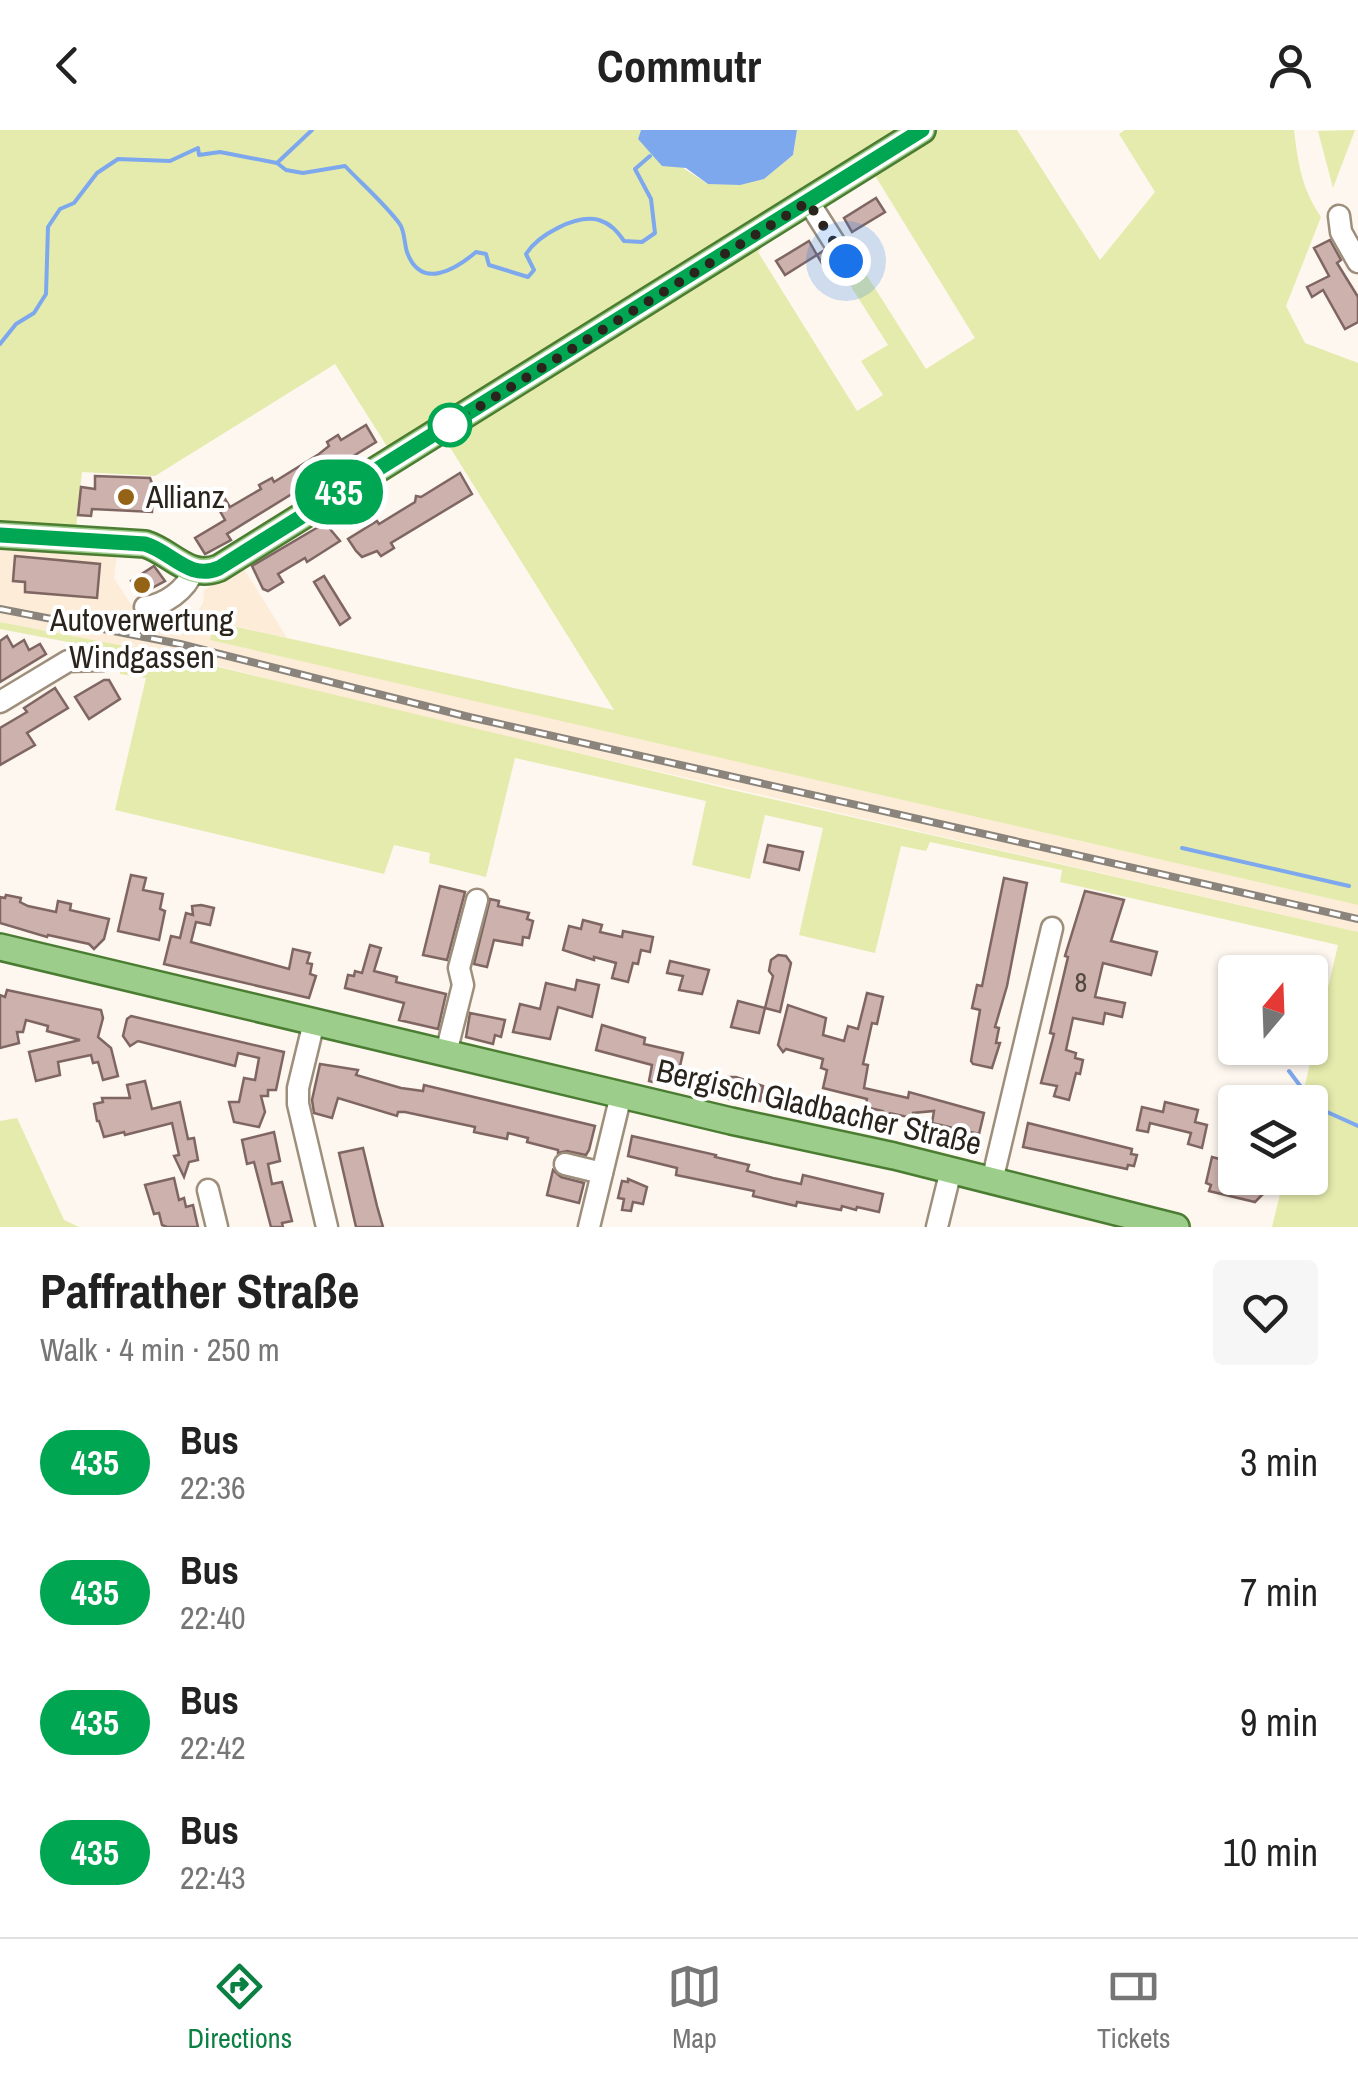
<!DOCTYPE html>
<html lang="en">
<head>
<meta charset="utf-8">
<style>
  body { margin:0; font-family:"Archivo Narrow",sans-serif; background:#f6f6f6; color:#222; height:100vh; display:flex; flex-direction:column; font-size:38px; white-space:nowrap }
  * { box-sizing:border-box; margin:0 }
  p { font-size:32px; color:#767676 }
  .icon { flex:none; width:55px; height:55px; fill:none; stroke:currentColor; stroke-width:2; stroke-linecap:round; stroke-linejoin:round }
  .map { position:relative; height:1097px; overflow:hidden }
  .details { display:flex; flex-direction:column; background:#fff; flex:1 }
  .details>* { flex:none }
  .badge { padding:0 20px; border-radius:32px; font-size:35px; line-height:65px }
  .needle { width:65px; rotate:19deg }
  .tools { position:absolute; left:1218px; top:825px; display:grid; gap:20px }
  .tools a { display:grid; place-items:center; width:110px; height:110px; border-radius:10px; background:#fff; box-shadow:0 2px 8px #0004; font-size:50px }
  .you { position:absolute; width:50px; height:50px; margin:-25px; border:8px solid #fff; border-radius:50%; background:#1a73e8; box-shadow:0 0 0 15px #1a73e833 }
  .map>.badge { position:absolute; translate:-50% -50%; box-shadow:0 0 0 5px #fff }
  .round { display:grid; place-items:center; flex:none; width:105px; height:105px; border-radius:10px; background:#f6f6f6 }
  .head { display:flex; align-items:center; justify-content:space-between; height:170px; padding:0 40px }
  h1 { font-size:48px; font-weight:700; line-height:75px }
  ul { padding:0; list-style:none }
  li { display:flex; align-items:center; gap:30px; height:130px; padding:0 40px }
  li div { flex:1 }
  li b { display:block; font-size:38px }
  li em { font-style:normal }
  li .badge { min-width:110px; font-weight:700; text-align:center }
  header { display:flex; justify-content:space-between; align-items:center; height:130px; padding:0 40px; background:#fff; font-size:45px; font-weight:700 }
  .tabs { display:flex; justify-content:space-around; align-items:center; height:140px; border-top:2px solid #e0e0e0; background:#fff; font-size:28px; color:#767676 }
  .tabs a { display:grid; justify-items:center; gap:5px }
  .tabs .active { color:#0b8043 }
  .map>svg:first-child { display:block }
</style>
</head>
<body>
<header><svg class="icon" aria-label="back" viewBox="0 0 24 24"><path d="M15 5l-7 7 7 7"/></svg>Commutr<svg class="icon" aria-label="person" viewBox="0 0 24 24"><circle cx="12" cy="8" r="4"/><path d="M4 21q1-7 8-7t8 7"/></svg></header>
<div class="map">
<svg width="1358" height="1097" viewBox="0 0 1358 1097">
  <rect width="100%" height="100%" fill="#fdf7ef"/>
  <!-- built -->
  <path fill="#fdecd7" d="M 0,414 L 117,423 L 114,448 L 132,476 L 141,472 L 162,480 L 195,485 L 203,473 L 204,460 L 243,437 L 287,508 L 215,492 L 211,510 L 1358,775 L 1358,802 L 387,579 L 191,529 L 0,492 Z"/>
  <!-- green -->
  <g fill="#e5ebad">
    <path d="M 0,0 L 641,0 L 638,9 L 708,54 L 764,49 L 793,25 L 797,0 L 902,0 L 388,318 L 335,234 L 155,346 L 82,342 L 76,399 L 0,394 Z"/>
    <path d="M 934,0 L 1017,0 L 1100,130 L 1155,62 L 1119,4 L 1125,0 L 1294,0 C 1298,34 1302,59 1321,87 L 1286,176 L 1305,213 L 1358,233 L 1358,775 L 210,510 L 214,492 L 614,580 L 446,311 L 752,114 L 761,119 L 758,122 L 857,281 L 883,265 L 861,231 L 888,215 L 838,136 L 854,125 L 926,239 L 975,208 L 871,39 Z"/>
    <path d="M 1355,0 L 1333,58 L 1318,1 Z"/>
    <path d="M 0,492 L 140,519 L 139,522 L 118,521 L 73,527 L 68,518 L 73,513 L 0,499 Z"/>
    <path d="M 152,521 L 728,659 L 1358,802 L 1358,1097 L 1272,1097 L 1284,1048 L 1310,1048 L 1310,972 L 1301,972 L 1338,815 L 1060,752 L 1062,740 L 930,712 L 926,721 L 901,716 L 875,823 L 799,805 L 823,698 L 765,685 L 750,749 L 692,735 L 706,671 L 515,628 L 486,747 L 429,733 L 430,723 L 394,715 L 384,744 L 115,680 L 146,548 L 120,544 L 120,531 L 148,532 Z"/>
    <path d="M 17,988 L 64,1090 L 79,1097 L 0,1097 L 0,991 Z"/>
  </g>
  <!-- water -->
  <path fill="#7da8ed" d="M 641,0 L 797,0 L 793,25 L 764,49 L 740,55 L 708,54 L 686,38 L 662,36 L 638,9 Z"/>
  <g fill="none" stroke-linecap="round" stroke-linejoin="round">
    <!-- stream -->
    <g stroke="#7da8ed" stroke-width="4">
      <path d="M 277,33 L 312,0"/>
      <path d="M 0,214 L 16,194 L 34,183 L 46,164 L 48,97 L 60,79 L 74,73 L 97,43 L 118,29 L 170,31 L 198,18 L 199,25 L 220,22 L 277,33 L 286,40 L 303,43 L 345,36 C 362,54 384,73 399,93 C 405,100 404,113 407,122 C 421,161 456,139 476,122 L 486,124 L 489,135 L 528,147 L 534,140 L 526,124 C 538,105 576,84 599,90 C 611,94 617,101 624,111 L 642,112 L 655,103 L 651,69 L 635,39 L 650,26"/>
      <path d="M 1182,718 L 1349,756"/>
      <path d="M 1289,941 L 1316,977 L 1358,996"/>
    </g>
  </g>
  <!-- building -->
  <g fill="#ccb1ac" stroke="#7f6662" stroke-width="2.5">
    <path d="M 876,68 L 885,82 L 852,102 L 844,88 Z"/>
    <path d="M 1330,110 L 1341,130 L 1337,133 L 1358,167 L 1358,192 L 1345,199 L 1323,160 L 1312,167 L 1307,157 L 1329,146 L 1314,118 Z"/>
    <path d="M 809,111 L 817,125 L 823,121 L 829,130 L 823,135 L 817,125 L 785,145 L 776,131 Z"/>
    <path d="M 366,295 L 376,312 L 227,404 L 231,410 L 205,424 L 195,408 L 225,390 L 216,374 L 225,369 L 230,377 L 261,359 L 259,355 L 272,348 L 274,352 L 319,324 L 329,316 L 327,312 L 338,305 L 341,310 Z"/>
    <path d="M 460,343 L 472,364 L 391,413 L 394,418 L 381,426 L 377,421 L 362,427 L 356,421 L 348,409 L 377,391 L 379,394 L 415,372 L 416,366 L 421,367 Z"/>
    <path d="M 95,346 L 150,348 L 153,356 L 152,382 L 92,379 L 91,386 L 78,385 L 81,357 L 95,359 Z"/>
    <path d="M 325,393 L 340,411 L 307,432 L 305,428 L 278,444 L 283,452 L 268,461 L 263,459 L 252,436 Z"/>
    <path d="M 15,426 L 100,434 L 97,468 L 25,462 L 25,452 L 13,451 Z"/>
    <path d="M 154,436 L 165,451 L 139,465 L 131,451 Z"/>
    <path d="M 324,446 L 350,488 L 340,495 L 314,452 Z"/>
    <path d="M 7,506 L 13,517 L 24,510 L 29,520 L 40,514 L 46,524 L 0,552 L 0,511 Z"/>
    <path d="M 104,550 L 109,550 L 120,569 L 89,589 L 75,567 Z"/>
    <path d="M 55,558 L 68,578 L 27,603 L 35,615 L 0,635 L 0,598 L 27,582 L 24,578 Z"/>
    <path d="M 768,715 L 803,722 L 799,740 L 764,732 Z"/>
    <path d="M 131,745 L 146,748 L 143,760 L 163,764 L 160,779 L 165,781 L 159,810 L 118,801 Z"/>
    <path d="M 1004,748 L 1027,753 L 1007,856 L 995,897 L 999,898 L 996,913 L 1000,913 L 992,938 L 973,934 L 971,931 L 980,880 L 972,878 L 977,855 L 982,856 Z"/>
    <path d="M 440,756 L 465,762 L 447,830 L 423,825 Z"/>
    <path d="M 1085,761 L 1124,770 L 1111,811 L 1157,822 L 1151,845 L 1103,833 L 1095,867 L 1125,873 L 1122,887 L 1105,883 L 1103,894 L 1073,888 L 1066,920 L 1076,923 L 1075,928 L 1083,930 L 1080,944 L 1076,943 L 1069,970 L 1054,966 L 1057,956 L 1041,953 L 1054,904 L 1050,903 L 1068,827 L 1065,826 Z"/>
    <path d="M 6,765 L 21,768 L 20,772 L 28,776 L 56,782 L 58,771 L 71,774 L 70,780 L 109,789 L 104,809 L 94,819 L 89,814 L 48,805 L 47,807 L 0,793 L 0,767 L 5,768 Z"/>
    <path d="M 490,769 L 499,771 L 498,776 L 529,783 L 527,789 L 533,791 L 529,808 L 523,807 L 522,815 L 494,810 L 487,837 L 474,834 Z"/>
    <path d="M 201,775 L 214,778 L 210,795 L 196,792 L 191,812 L 289,839 L 293,819 L 310,823 L 307,833 L 312,834 L 310,844 L 316,846 L 309,868 L 164,834 L 171,806 L 180,808 L 186,783 L 193,785 L 192,776 Z"/>
    <path d="M 583,790 L 602,795 L 600,802 L 622,807 L 623,801 L 653,807 L 650,822 L 641,820 L 638,834 L 633,833 L 628,852 L 612,848 L 616,833 L 594,827 L 594,830 L 563,820 L 569,796 L 581,799 Z"/>
    <path d="M 370,815 L 381,818 L 374,841 L 397,847 L 396,852 L 446,864 L 438,899 L 399,890 L 404,873 L 345,858 L 348,845 L 354,846 L 355,841 L 362,843 Z"/>
    <path d="M 778,825 L 786,826 L 791,833 L 780,882 L 765,878 L 773,846 L 769,841 L 771,830 Z"/>
    <path d="M 670,831 L 709,840 L 702,864 L 679,860 L 683,846 L 667,843 Z"/>
    <path d="M 577,850 L 599,855 L 592,887 L 558,877 L 550,909 L 513,902 L 520,874 L 540,879 L 546,853 L 575,860 Z"/>
    <path d="M 7,860 L 101,880 L 103,888 L 98,907 L 111,918 L 118,946 L 103,950 L 98,932 L 93,933 L 91,925 L 58,932 L 60,945 L 36,951 L 29,922 L 80,910 L 47,901 L 48,896 L 26,890 L 23,902 L 17,902 L 19,913 L 0,918 L 0,865 L 5,867 Z"/>
    <path d="M 867,863 L 883,867 L 877,894 L 872,893 L 863,934 L 868,935 L 864,958 L 908,968 L 909,962 L 984,983 L 979,1004 L 932,993 L 934,981 L 913,983 L 912,988 L 890,983 L 887,986 L 883,981 L 865,977 L 867,969 L 823,958 L 827,940 L 821,938 L 823,929 L 786,919 L 783,922 L 778,915 L 788,875 L 826,888 L 823,905 L 844,911 L 848,896 L 858,899 Z"/>
    <path d="M 738,871 L 765,878 L 759,903 L 731,897 Z"/>
    <path d="M 470,883 L 505,890 L 501,907 L 495,905 L 493,914 L 466,907 Z"/>
    <path d="M 131,886 L 284,922 L 276,960 L 268,960 L 268,966 L 261,966 L 265,982 L 259,997 L 234,992 L 229,972 L 239,972 L 244,948 L 255,950 L 259,928 L 238,923 L 235,936 L 138,911 L 130,916 L 123,906 L 127,889 Z"/>
    <path d="M 602,895 L 645,908 L 644,914 L 683,923 L 677,949 L 668,947 L 666,955 L 649,951 L 652,935 L 596,920 Z"/>
    <path d="M 320,934 L 358,940 L 356,945 L 401,958 L 423,961 L 424,955 L 595,996 L 589,1020 L 586,1025 L 567,1021 L 558,1023 L 558,1020 L 527,1012 L 528,1008 L 508,1003 L 507,1009 L 474,1002 L 475,997 L 405,982 L 398,982 L 397,986 L 338,968 L 332,988 L 314,983 L 312,970 Z"/>
    <path d="M 716,947 L 736,947 L 763,956 L 760,971 L 752,969 L 750,974 L 712,965 Z"/>
    <path d="M 145,951 L 152,979 L 180,972 L 188,1009 L 194,1008 L 198,1030 L 189,1032 L 184,1047 L 174,1026 L 179,1025 L 172,993 L 125,1005 L 124,1002 L 104,1007 L 99,991 L 97,991 L 94,974 L 103,972 L 102,968 L 130,968 L 127,955 Z"/>
    <path d="M 1165,972 L 1198,980 L 1195,992 L 1207,995 L 1202,1018 L 1188,1014 L 1191,1003 L 1150,993 L 1148,1002 L 1137,1000 L 1142,977 L 1163,982 Z"/>
    <path d="M 1028,993 L 1132,1019 L 1131,1024 L 1137,1025 L 1134,1036 L 1128,1035 L 1127,1039 L 1023,1017 Z"/>
    <path d="M 274,1002 L 280,1031 L 268,1034 L 272,1054 L 282,1052 L 292,1091 L 282,1093 L 283,1097 L 271,1097 L 254,1032 L 247,1034 L 242,1010 Z"/>
    <path d="M 632,1006 L 716,1025 L 715,1027 L 749,1035 L 747,1041 L 773,1048 L 801,1054 L 803,1045 L 883,1064 L 879,1082 L 857,1077 L 856,1080 L 842,1076 L 841,1080 L 797,1072 L 796,1076 L 753,1066 L 754,1061 L 676,1045 L 677,1038 L 628,1026 Z"/>
    <path d="M 363,1018 L 377,1076 L 383,1097 L 356,1097 L 339,1023 Z"/>
    <path d="M 1212,1027 L 1235,1033 L 1235,1048 L 1265,1048 L 1267,1060 L 1255,1072 L 1209,1061 L 1211,1055 L 1206,1053 Z"/>
    <path d="M 553,1040 L 561,1047 L 584,1053 L 579,1073 L 547,1065 Z"/>
    <path d="M 174,1048 L 179,1070 L 184,1068 L 186,1077 L 193,1075 L 198,1097 L 167,1097 L 162,1095 L 159,1083 L 154,1084 L 145,1055 Z"/>
    <path d="M 628,1049 L 647,1057 L 643,1074 L 633,1072 L 631,1081 L 622,1080 L 624,1069 L 618,1068 L 622,1051 L 628,1052 Z"/>
  </g>
  <g fill="none" stroke-linecap="round" stroke-linejoin="round">
    <!-- minor casing -->
    <g stroke="#9e8f7c" stroke-width="25">
      <g id="minor">
        <path d="M 808,71 L 846,131"/>
        <path d="M 1339,86 L 1341,102 L 1358,132"/>
        <path d="M 145,477 C 165,475 186,460 193,441"/>
        <path d="M 0,572 L 68,531 L 103,530"/>
        <path d="M 314,892 L 298,958 L 298,974 L 327,1097"/>
        <path d="M 446,923 L 463,855 L 459,838 L 477,770"/>
        <path d="M 565,1034 L 602,1043"/>
        <path d="M 992,1051 L 1052,798"/>
        <path d="M 208,1060 L 217,1097"/>
        <path d="M 589,1097 L 621,965"/>
        <path d="M 937,1097 L 951,1040"/>
      </g>
    </g>
    <!-- major casing -->
    <g stroke="#4a7c32" stroke-width="30">
      <g id="major">
        <path d="M 0,405 L 145,414 C 172,422 188,450 219,438 L 922,0"/>
        <path d="M 0,817 L 731,991 L 894,1026 L 1176,1097"/>
      </g>
    </g>
    <!-- minor -->
    <use href="#minor" stroke="#fff" stroke-width="20"/>
    <!-- major -->
    <use href="#major" stroke="#9dcd8b" stroke-width="25"/>
    <!-- rail casing -->
    <g stroke="#8a847c" stroke-width="8">
      <path id="rail" d="M 0,479 L 180,514 L 465,586 L 1358,789"/>
    </g>
    <!-- rail -->
    <use href="#rail" stroke="#fff" stroke-width="4" stroke-dasharray="11" stroke-linecap="butt"/>
  </g>
  <g fill="none" stroke-linecap="round" stroke-linejoin="round">
    <!-- line casing -->
    <g stroke="#fff" stroke-width="22">
      <path id="line" d="M 0,405 L 145,414 C 172,422 189,451 219,438 L 922,0"/>
    </g>
    <!-- line -->
    <use href="#line" stroke="#00a651" stroke-width="15"/>
    <!-- walk -->
    <path stroke="#2a241c" stroke-width="10" stroke-dasharray="0 18" d="M 450,295 L 808,72 L 846,131"/>
  </g>
  <!-- markers -->
  <circle fill="#fff" stroke="#00a651" stroke-width="5" cx="450" cy="295" r="20"/>
  <g fill="#956315" stroke="#fff" stroke-width="4">
    <circle cx="126" cy="367" r="10"/>
    <circle cx="142" cy="455" r="10"/>
  </g>
  <g text-anchor="middle" stroke-width="8" stroke-linejoin="round" paint-order="stroke">
    <!-- number labels -->
    <g font-size="28" fill="#524740">
      <text x="1081" y="862">8</text>
    </g>
    <!-- poi labels -->
    <g font-size="32" fill="#2a241c" stroke="#fff" text-anchor="start">
      <text x="146" y="378">Allianz</text>
      <text x="142" y="501" text-anchor="middle">Autoverwertung<tspan x="142" dy="37">Windgassen</tspan></text>
    </g>
    <!-- street labels -->
    <g font-size="32" fill="#2a241c" stroke="#fff">
      <text transform="translate(819 977) rotate(13)" y="11">Bergisch Gladbacher Straße</text>
    </g>
  </g>
</svg>
<div class="tools">
<a><svg class="needle" viewBox="-14 -14 28 28"><path d="M0-13l5 13h-10z" fill="#e53935"/><path d="M0 13l5-13h-10z" fill="#767676"/></svg></a>
<a><svg class="icon" aria-label="layers" viewBox="0 0 24 24"><path d="M12 4l9 5-9 5-9-5zM3 14l9 5 9-5"/></svg></a>
</div>
<div class="you" style="left:846px;top:131px"></div>
<b class="badge" style="left:339px;top:362px;background:#00a651;color:#fff">435</b>
</div>
<section class="details">
<div class="head"><div><h1>Paffrather Straße</h1><p>Walk · 4 min · 250 m</p></div><a class="round"><svg class="icon" aria-label="heart" viewBox="0 0 24 24"><path d="M12 20l-8-8c-3-5 5-10 8-4 3-6 11-1 8 4z"/></svg></a></div>
<ul>
<li><span class="badge" style="background:#00a651;color:#fff">435</span><div><b>Bus</b><p>22:36</p></div><em>3 min</em></li>
<li><span class="badge" style="background:#00a651;color:#fff">435</span><div><b>Bus</b><p>22:40</p></div><em>7 min</em></li>
<li><span class="badge" style="background:#00a651;color:#fff">435</span><div><b>Bus</b><p>22:42</p></div><em>9 min</em></li>
<li><span class="badge" style="background:#00a651;color:#fff">435</span><div><b>Bus</b><p>22:43</p></div><em>10 min</em></li>
</ul>
</section>
<nav class="tabs">
<a class="active"><svg class="icon" aria-label="directions" viewBox="0 0 24 24"><path d="M12 3l9 9-9 9-9-9zM9 14v-3h6M13 9l2 2-2 2"/></svg>Directions</a>
<a><svg class="icon" aria-label="map" viewBox="0 0 24 24"><path d="M3 6l6-2 6 2 6-2v14l-6 2-6-2-6 2zM9 4v14M15 6v14"/></svg>Map</a>
<a><svg class="icon" aria-label="tickets" viewBox="0 0 24 24"><path d="M3 7h18v10H3zM15 7v10"/></svg>Tickets</a>
</nav>
</body>
</html>
